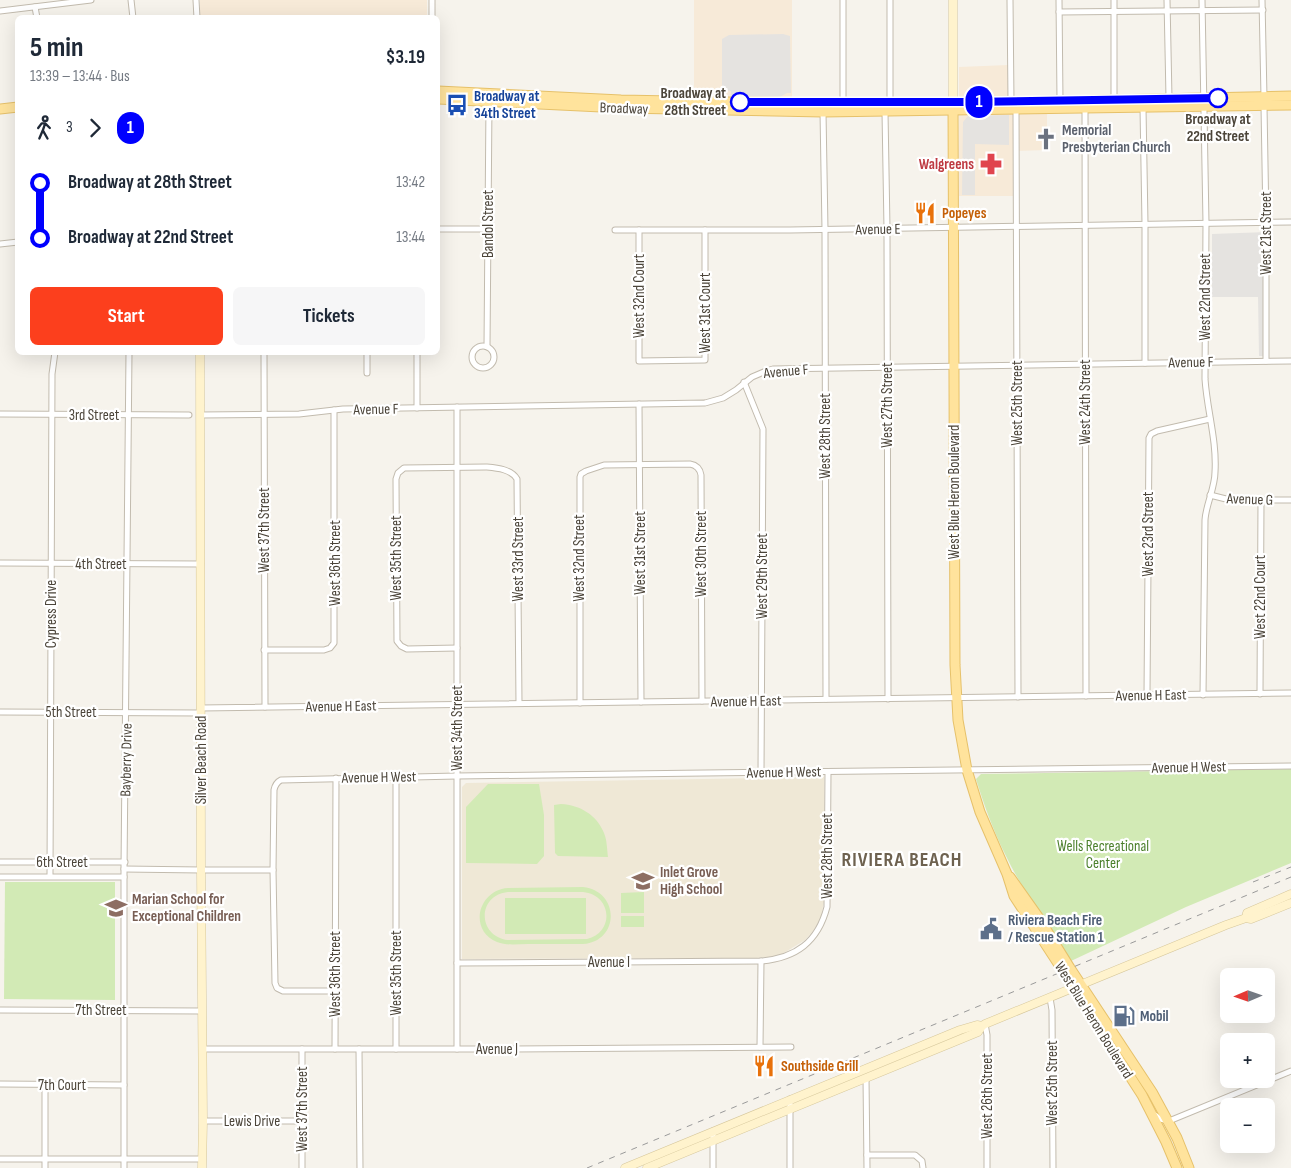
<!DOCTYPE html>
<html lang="en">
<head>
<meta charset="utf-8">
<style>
  body { margin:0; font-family:"Sofia Sans Condensed",sans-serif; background:#f6f6f7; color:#1f2937; height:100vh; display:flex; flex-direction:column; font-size:19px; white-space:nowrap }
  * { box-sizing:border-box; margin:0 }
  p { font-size:16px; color:#747a83 }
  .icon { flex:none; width:28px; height:28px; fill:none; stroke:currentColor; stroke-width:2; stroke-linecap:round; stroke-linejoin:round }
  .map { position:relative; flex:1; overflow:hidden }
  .details { position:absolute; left:15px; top:15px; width:425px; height:340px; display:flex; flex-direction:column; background:#fff; border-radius:8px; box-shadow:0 5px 20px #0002 }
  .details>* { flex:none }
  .badge { padding:0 10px; border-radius:16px; font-size:18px; line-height:32px }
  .needle { width:32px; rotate:268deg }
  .controls { position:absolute; left:1220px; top:968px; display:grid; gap:10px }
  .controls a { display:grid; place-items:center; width:55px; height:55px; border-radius:8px; background:#fff; box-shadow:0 5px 20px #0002; font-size:25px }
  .map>.badge { position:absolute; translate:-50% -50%; box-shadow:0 0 0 2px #fff }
  .legs { display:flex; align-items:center; gap:8px; height:55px; padding:0 15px; font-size:16px }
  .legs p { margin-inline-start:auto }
  .overview { display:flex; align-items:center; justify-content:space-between; height:85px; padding:0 15px }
  h1 { font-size:28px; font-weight:700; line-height:38px }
  .cta { display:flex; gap:10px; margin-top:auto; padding:10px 15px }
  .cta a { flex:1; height:58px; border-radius:8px; background:#fc3f1d; color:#fff; font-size:20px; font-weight:700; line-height:58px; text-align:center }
  .cta a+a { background:#f6f6f7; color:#1f2937 }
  ul { padding:0 15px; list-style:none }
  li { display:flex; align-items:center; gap:18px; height:55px; font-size:19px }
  li i { display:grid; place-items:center; width:8px; height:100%; margin:0 6px; background:currentColor }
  li i::after { content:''; width:12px; height:12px; margin:-6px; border:4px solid; border-radius:50%; background:#fff }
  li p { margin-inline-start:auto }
  li:first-child i { background:linear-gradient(#0000 50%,currentColor 0) }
  li:last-child i { background:linear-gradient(currentColor 50%,#0000 0) }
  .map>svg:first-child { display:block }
</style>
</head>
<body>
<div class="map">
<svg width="1291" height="1168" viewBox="0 0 1291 1168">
  <rect width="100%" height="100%" fill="#f6f3ec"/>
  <!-- commercial -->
  <g fill="#f7ead8">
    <rect x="200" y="0" width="227" height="17"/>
    <path d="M 694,0 L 792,0 L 792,98 L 694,97 Z"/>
    <path d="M 1008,65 L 1009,114 L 1047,113 L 1047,150 L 1013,151 L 1013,196 L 959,196 L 959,67 Z"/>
  </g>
  <!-- education -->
  <path fill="#efe8d6" d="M 824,777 L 824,901 L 821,917 L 814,930 L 805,940 L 779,956 L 756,958 L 462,959 L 462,787 L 466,783 Z"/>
  <!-- green -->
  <g fill="#d2eab5" fill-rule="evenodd">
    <path d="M 1291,769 L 1291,863 L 1186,907 L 1071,961 C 1049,926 1023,892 1005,854 C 993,830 984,805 976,779 L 981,774 Z"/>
    <path d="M 488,784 L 539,784 L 544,815 L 544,856 L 537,864 L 466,863 L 466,807 Z"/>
    <path d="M 561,804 C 580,805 597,815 604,833 C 607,840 607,849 608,857 L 558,856 L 555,853 L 554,805 Z"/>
    <path d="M 5,882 L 115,882 L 115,1000 L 4,999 Z"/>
    <path d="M 583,887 C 620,891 620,941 583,944 C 565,944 546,944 528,944 C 518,944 507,946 497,942 C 468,930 478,890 508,888 ZM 508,892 L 583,892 C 612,895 615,932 587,939 L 508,940 C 477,936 477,895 508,892 Z"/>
    <path d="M 644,892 L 644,913 L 621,913 L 621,893 Z"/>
    <rect x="505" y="898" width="81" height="36"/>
    <rect x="621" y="916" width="23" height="11"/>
  </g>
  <!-- parking -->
  <g fill="#e5e3e0">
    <path d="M 783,34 L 790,36 L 791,93 L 787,93 L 780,97 L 731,96 L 731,91 L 722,90 L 722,39 L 729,35 Z"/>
    <path d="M 1009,115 L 1009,145 L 975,144 L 975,195 L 962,195 L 963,122 L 968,116 Z"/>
    <path d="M 1267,232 L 1267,244 L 1269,244 L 1269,265 L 1267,265 L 1267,356 L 1259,356 L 1258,297 L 1212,297 L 1212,234 Z"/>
  </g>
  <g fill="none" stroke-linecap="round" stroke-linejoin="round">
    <!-- street casing -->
    <g stroke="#c2bbae" stroke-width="7">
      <g id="street">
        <path d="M 131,0 L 133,18"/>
        <path d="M 196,0 L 197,18"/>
        <path d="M 432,0 L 432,18"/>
        <path d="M 1010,0 L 1011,101"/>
        <path d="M 1059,0 L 1060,100"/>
        <path d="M 1114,0 L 1114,99"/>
        <path d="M 1167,0 L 1169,98"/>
        <path d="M 1202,0 L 1206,223 L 1205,379 C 1207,410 1217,441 1215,472 C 1215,488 1206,504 1205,520 L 1203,695"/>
        <path d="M 1262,0 L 1264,97"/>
        <path d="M 35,7 L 37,18"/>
        <path d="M 0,11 L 91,0"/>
        <path d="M 1059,12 L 1263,10"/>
        <path d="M 843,103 L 843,0"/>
        <path d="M 890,103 L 890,0"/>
        <path d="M 1264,106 L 1266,222 L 1266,361"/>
        <path d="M 1085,108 L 1086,696"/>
        <path d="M 1143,108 L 1145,224 L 1145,363"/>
        <path d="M 1016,110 L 1018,697"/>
        <path d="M 823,112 L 825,230 L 826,699"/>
        <path d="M 885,112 L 887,229 L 888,699"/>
        <path d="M 438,229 L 488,229"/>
        <path d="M 615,230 L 790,230 L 1291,222"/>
        <path d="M 639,230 L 639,361 L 705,360 L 705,230"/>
        <path d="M 0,244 L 18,242"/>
        <circle cx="483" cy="357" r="11"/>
        <path d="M 487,347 L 489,102"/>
        <path d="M 264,352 L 265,707"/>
        <path d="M 367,352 L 367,373"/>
        <path d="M 417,352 L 417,408"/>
        <path d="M 744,382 L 763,429 L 761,773"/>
        <path d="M 639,404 L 641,702"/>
        <path d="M 457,407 L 457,1049"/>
        <path d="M 0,414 L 189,415"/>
        <path d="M 200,415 L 299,414 L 343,409 L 705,403 L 723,398 L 736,390 L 752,377 L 766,371 L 773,369 L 1291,361"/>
        <path d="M 1210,495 L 1230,500 L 1291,500"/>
        <path d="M 0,563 L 201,564"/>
        <path d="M 457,648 L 407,649 L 401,646 L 397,641 L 396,479 L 398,473 L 404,468 L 486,467 C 497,468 511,469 517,479 L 519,703"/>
        <path d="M 264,650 L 324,650 L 330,648 L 334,643 L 334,410"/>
        <path d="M 1260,694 L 1261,500"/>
        <path d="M 1147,695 L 1149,438 L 1151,434 L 1157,431 L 1210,419"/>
        <path d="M 580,703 L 580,477 L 581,474 L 586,471 L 604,465 L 690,464 C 696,465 700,469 701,475 L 702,701"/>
        <path d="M 201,708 L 1291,693"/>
        <path d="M 0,712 L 201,713"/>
        <path d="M 396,777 L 396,1049"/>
        <path d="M 0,862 L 125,862"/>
        <path d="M 124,869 L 201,870 L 273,870"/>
        <path d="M 50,876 L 52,374 L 55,352"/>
        <path d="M 0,877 L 124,877"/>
        <path d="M 457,963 L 761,961 C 796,958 818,942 827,907 L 828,772"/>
        <path d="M 335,991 L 283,991 L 277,988 L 275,983 L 273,870 L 274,790 C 275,785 277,782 281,780 L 457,776 L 1291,766"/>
        <path d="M 1050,998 L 1052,1010 L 1053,1168"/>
        <path d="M 0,1010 L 202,1011"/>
        <path d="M 985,1024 L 987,1035 L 987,1168"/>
        <path d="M 760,1047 L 761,961"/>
        <path d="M 202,1049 L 513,1049 L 791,1047"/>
        <path d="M 302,1049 L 302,1168"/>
        <path d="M 335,1049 L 336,778"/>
        <path d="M 359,1049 L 360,1168"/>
        <path d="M 866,1077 L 867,1168"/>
        <path d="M 0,1084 L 124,1085"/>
        <path d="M 790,1099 L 790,1168"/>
        <path d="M 1155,1115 L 1160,1119 L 1169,1121 L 1291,1071"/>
        <path d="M 203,1121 L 302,1121"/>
        <path d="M 713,1131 L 713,1168"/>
        <path d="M 867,1155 L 915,1155 L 922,1161 L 923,1168"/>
        <path d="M 0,1159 L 202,1159"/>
        <path d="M 45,1168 L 45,1085"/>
        <path d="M 124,1168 L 124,869 L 129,352"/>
      </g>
    </g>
    <!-- secondary casing -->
    <g stroke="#d6c79b" stroke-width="9">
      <g id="secondary">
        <path d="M 953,0 L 953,102"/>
        <path d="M 200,352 L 201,870 L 203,1121 L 202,1168"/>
        <path d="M 1246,918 L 1247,913 L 1291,894"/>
        <path d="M 625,1168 L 960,1030 L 977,1025 L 982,1026 L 985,1024 L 1226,925 L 1246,918 L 1251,919 L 1291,903"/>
        <path d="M 647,1168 L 978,1032 L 982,1026"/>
      </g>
    </g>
    <!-- primary casing -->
    <g stroke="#e6c16a" stroke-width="11">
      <g id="primary">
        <path d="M 438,91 L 621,100 L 725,102 L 843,103 L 966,103 L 1291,96"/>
        <path d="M 438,99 L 622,108 L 823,112 L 1291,105"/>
        <path d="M 953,102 L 955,665 L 958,720 L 967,770 L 980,812 L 1007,874 L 1014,896 L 1063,971 L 1082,1002 L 1142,1095 L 1166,1142 L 1177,1168"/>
        <path d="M 0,109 L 18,107"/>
        <path d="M 1010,877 L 1039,918 L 1070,968 L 1152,1092 L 1177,1138 L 1189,1168"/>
      </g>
    </g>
    <!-- street -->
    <use href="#street" stroke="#fff" stroke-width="5"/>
    <!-- secondary -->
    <use href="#secondary" stroke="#fff3cd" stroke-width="8"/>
    <!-- primary -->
    <use href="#primary" stroke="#ffe39c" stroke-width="9"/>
    <!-- rail -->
    <g stroke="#9a9a9a" stroke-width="1" stroke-dasharray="6 6" stroke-linecap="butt">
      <path d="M 1253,882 L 1291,867"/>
      <path d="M 587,1168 L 1291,877"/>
    </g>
  </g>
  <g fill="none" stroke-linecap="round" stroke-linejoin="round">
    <!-- line-1 casing -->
    <g stroke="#fff" stroke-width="11">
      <path id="line-1" d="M 740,102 L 967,102 L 1218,98"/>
    </g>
    <!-- line-1 -->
    <use href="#line-1" stroke="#00f" stroke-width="8"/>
  </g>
  <!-- icons -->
  <defs>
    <g id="bus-bare" transform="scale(1.725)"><path d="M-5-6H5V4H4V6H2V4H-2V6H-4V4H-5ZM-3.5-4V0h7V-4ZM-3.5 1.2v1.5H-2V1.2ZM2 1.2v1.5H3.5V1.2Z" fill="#1a4fb4" stroke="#fff" stroke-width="2.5" paint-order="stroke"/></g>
    <g id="church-bare" transform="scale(1.725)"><path d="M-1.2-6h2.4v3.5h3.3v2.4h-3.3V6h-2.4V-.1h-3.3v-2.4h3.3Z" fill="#6b7280" stroke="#fff" stroke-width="2.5" paint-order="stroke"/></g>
    <g id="pharmacy-bare" transform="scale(1.725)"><path d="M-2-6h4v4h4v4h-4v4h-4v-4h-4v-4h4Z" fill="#e0444e" stroke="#fff" stroke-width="2.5" paint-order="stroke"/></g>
    <g id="restaurant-bare" transform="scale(1.725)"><path d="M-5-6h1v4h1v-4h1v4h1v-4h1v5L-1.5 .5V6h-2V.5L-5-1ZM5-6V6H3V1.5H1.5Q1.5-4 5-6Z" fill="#e8710a" stroke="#fff" stroke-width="2.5" paint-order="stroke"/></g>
    <g id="school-bare" transform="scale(1.725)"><path d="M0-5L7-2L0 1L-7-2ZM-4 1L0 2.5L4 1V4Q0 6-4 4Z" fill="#8d6e63" stroke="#fff" stroke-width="2.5" paint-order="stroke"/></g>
    <g id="civic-bare" transform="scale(1.725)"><path d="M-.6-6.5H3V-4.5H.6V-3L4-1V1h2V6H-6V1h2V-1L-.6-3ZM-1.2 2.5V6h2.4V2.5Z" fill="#5c6f8a" stroke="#fff" stroke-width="2.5" paint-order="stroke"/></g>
    <g id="fuel-bare" transform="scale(1.725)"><path d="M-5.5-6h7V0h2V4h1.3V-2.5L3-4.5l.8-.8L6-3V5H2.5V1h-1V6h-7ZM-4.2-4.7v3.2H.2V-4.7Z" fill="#5c6f8a" stroke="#fff" stroke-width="2.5" paint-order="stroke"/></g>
  </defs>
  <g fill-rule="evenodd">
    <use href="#bus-bare" x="457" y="105"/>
    <use href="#church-bare" x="1046" y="139"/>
    <use href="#pharmacy-bare" x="991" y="164"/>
    <use href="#restaurant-bare" x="925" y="213"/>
    <use href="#school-bare" x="643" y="881"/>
    <use href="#school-bare" x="116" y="908"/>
    <use href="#civic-bare" x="991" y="929"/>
    <use href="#fuel-bare" x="1124" y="1016"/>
    <use href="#restaurant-bare" x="764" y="1066"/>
  </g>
  <!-- markers -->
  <g fill="#fff" stroke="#00f" stroke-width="2.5">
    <circle cx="1218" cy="98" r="9"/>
    <circle cx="740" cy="102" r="9"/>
  </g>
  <g text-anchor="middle" stroke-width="4.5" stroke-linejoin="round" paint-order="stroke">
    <!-- stop labels -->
    <g font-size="15" font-weight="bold" fill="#4b4439" stroke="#fff" text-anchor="end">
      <text x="726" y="98">Broadway at<tspan x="726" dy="17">28th Street</tspan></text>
      <text x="1218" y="124" text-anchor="middle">Broadway at<tspan x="1218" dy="17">22nd Street</tspan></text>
    </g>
    <!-- transit labels -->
    <g font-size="15" font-weight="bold" fill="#164399" stroke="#fff" text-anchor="start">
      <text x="474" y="101">Broadway at<tspan x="474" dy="17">34th Street</tspan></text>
    </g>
    <!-- street labels -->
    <g font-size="15" fill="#4b4439" stroke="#fff">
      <text transform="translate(624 108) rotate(2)" y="5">Broadway</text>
      <text transform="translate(488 224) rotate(-90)" y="5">Bandol Street</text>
      <text transform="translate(878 229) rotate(-1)" y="5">Avenue E</text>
      <text transform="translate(1266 233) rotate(-90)" y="5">West 21st Street</text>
      <text transform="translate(639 296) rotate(-90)" y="5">West 32nd Court</text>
      <text transform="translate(1205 297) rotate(-90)" y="5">West 22nd Street</text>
      <text transform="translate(705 313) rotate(-90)" y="5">West 31st Court</text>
      <text transform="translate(1191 362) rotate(-1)" y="5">Avenue F</text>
      <text transform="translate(786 371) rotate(-5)" y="5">Avenue F</text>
      <text transform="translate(1085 402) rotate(-90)" y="5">West 24th Street</text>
      <text transform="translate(1017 403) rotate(-90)" y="5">West 25th Street</text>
      <text transform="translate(887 405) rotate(-90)" y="5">West 27th Street</text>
      <text transform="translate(376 409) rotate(-1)" y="5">Avenue F</text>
      <text x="94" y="420">3rd Street</text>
      <text transform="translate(825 436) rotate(-90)" y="5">West 28th Street</text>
      <text transform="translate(954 492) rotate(-90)" y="5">West Blue Heron Boulevard</text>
      <text transform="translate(1250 499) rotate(2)" y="5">Avenue G</text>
      <text transform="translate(264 530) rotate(-90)" y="5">West 37th Street</text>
      <text transform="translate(1148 534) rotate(-90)" y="5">West 23rd Street</text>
      <text transform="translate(640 553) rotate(-90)" y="5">West 31st Street</text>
      <text transform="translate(701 554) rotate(-90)" y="5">West 30th Street</text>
      <text transform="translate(396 558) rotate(-90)" y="5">West 35th Street</text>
      <text transform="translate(579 558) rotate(-90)" y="5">West 32nd Street</text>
      <text transform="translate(518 559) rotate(-90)" y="5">West 33rd Street</text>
      <text transform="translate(335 563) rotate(-90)" y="5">West 36th Street</text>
      <text x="101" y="569">4th Street</text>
      <text transform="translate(762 576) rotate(-90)" y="5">West 29th Street</text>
      <text transform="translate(1260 597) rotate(-90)" y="5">West 22nd Court</text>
      <text transform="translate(51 614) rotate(-90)" y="5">Cypress Drive</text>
      <text transform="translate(1151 695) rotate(-1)" y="5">Avenue H East</text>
      <text transform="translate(746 701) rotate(-1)" y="5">Avenue H East</text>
      <text transform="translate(341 706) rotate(-1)" y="5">Avenue H East</text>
      <text x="71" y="717">5th Street</text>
      <text transform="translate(457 728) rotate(-90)" y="5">West 34th Street</text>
      <text transform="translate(126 760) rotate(-89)" y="5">Bayberry Drive</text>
      <text transform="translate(201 760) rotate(-90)" y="5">Silver Beach Road</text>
      <text transform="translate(1189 767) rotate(-1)" y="5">Avenue H West</text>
      <text transform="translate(784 772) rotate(-1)" y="5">Avenue H West</text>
      <text transform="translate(379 777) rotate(-1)" y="5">Avenue H West</text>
      <text transform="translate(827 856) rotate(-90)" y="5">West 28th Street</text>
      <text x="62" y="867">6th Street</text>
      <text x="609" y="967">Avenue I</text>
      <text transform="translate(396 973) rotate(-90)" y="5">West 35th Street</text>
      <text transform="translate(335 974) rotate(-90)" y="5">West 36th Street</text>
      <text x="101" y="1015">7th Street</text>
      <text transform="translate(1094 1020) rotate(58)" y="5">West Blue Heron Boulevard</text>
      <text x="497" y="1054">Avenue J</text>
      <text transform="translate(1052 1083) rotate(-90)" y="5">West 25th Street</text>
      <text x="62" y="1090">7th Court</text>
      <text transform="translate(987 1096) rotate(-90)" y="5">West 26th Street</text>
      <text transform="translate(302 1109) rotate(-90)" y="5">West 37th Street</text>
      <text x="252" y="1126">Lewis Drive</text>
    </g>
    <!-- worship labels -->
    <g font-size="15" font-weight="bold" fill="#5b616d" stroke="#fff" text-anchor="start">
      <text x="1062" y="135">Memorial<tspan x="1062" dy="17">Presbyterian Church</tspan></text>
    </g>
    <!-- health labels -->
    <g font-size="15" font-weight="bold" fill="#be3a42" stroke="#fff" text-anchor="end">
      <text x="974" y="169">Walgreens</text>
    </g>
    <!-- food labels -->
    <g font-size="15" font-weight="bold" fill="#c56008" stroke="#fff" text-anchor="start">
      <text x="942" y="218">Popeyes</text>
      <text x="781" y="1071">Southside Grill</text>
    </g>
    <!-- park labels -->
    <g font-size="15" fill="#4a7f2a" stroke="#fff">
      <text x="1103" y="851">Wells Recreational<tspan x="1103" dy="17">Center</tspan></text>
    </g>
    <!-- education labels -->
    <g font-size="15" font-weight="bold" fill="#785e54" stroke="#fff" text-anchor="start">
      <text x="660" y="877">Inlet Grove<tspan x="660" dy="17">High School</tspan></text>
      <text x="132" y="904">Marian School for<tspan x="132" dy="17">Exceptional Children</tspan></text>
    </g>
    <!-- service labels -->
    <g font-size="15" font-weight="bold" fill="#4e5e75" stroke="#fff" text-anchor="start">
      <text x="1008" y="925">Riviera Beach Fire<tspan x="1008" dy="17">/ Rescue Station 1</tspan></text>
      <text x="1140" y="1021">Mobil</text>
    </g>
    <!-- district labels -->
    <g font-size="20" font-weight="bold" letter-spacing="1" fill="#6e6250" stroke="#fff">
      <text x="902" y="866">RIVIERA BEACH</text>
    </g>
  </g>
</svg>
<div class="controls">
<a><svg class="needle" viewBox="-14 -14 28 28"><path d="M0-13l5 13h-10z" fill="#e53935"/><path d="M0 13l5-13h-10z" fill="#747a83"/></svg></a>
<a>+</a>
<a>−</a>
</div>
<b class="badge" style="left:979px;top:102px;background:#00f;color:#fff">1</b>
<section class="details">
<div class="overview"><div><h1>5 min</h1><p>13:39 – 13:44 · Bus</p></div><b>$3.19</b></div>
<div class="legs"><svg class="icon" aria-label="walk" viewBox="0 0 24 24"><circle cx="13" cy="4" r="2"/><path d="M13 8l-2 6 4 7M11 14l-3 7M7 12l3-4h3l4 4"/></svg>3<svg class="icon" aria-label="forward" viewBox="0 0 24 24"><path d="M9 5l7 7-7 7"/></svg><b class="badge" style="background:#00f;color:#fff">1</b></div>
<ul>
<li><i style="color:#00f"></i><b>Broadway at 28th Street</b><p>13:42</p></li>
<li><i style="color:#00f"></i><b>Broadway at 22nd Street</b><p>13:44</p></li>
</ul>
<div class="cta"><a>Start</a><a>Tickets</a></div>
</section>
</div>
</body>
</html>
